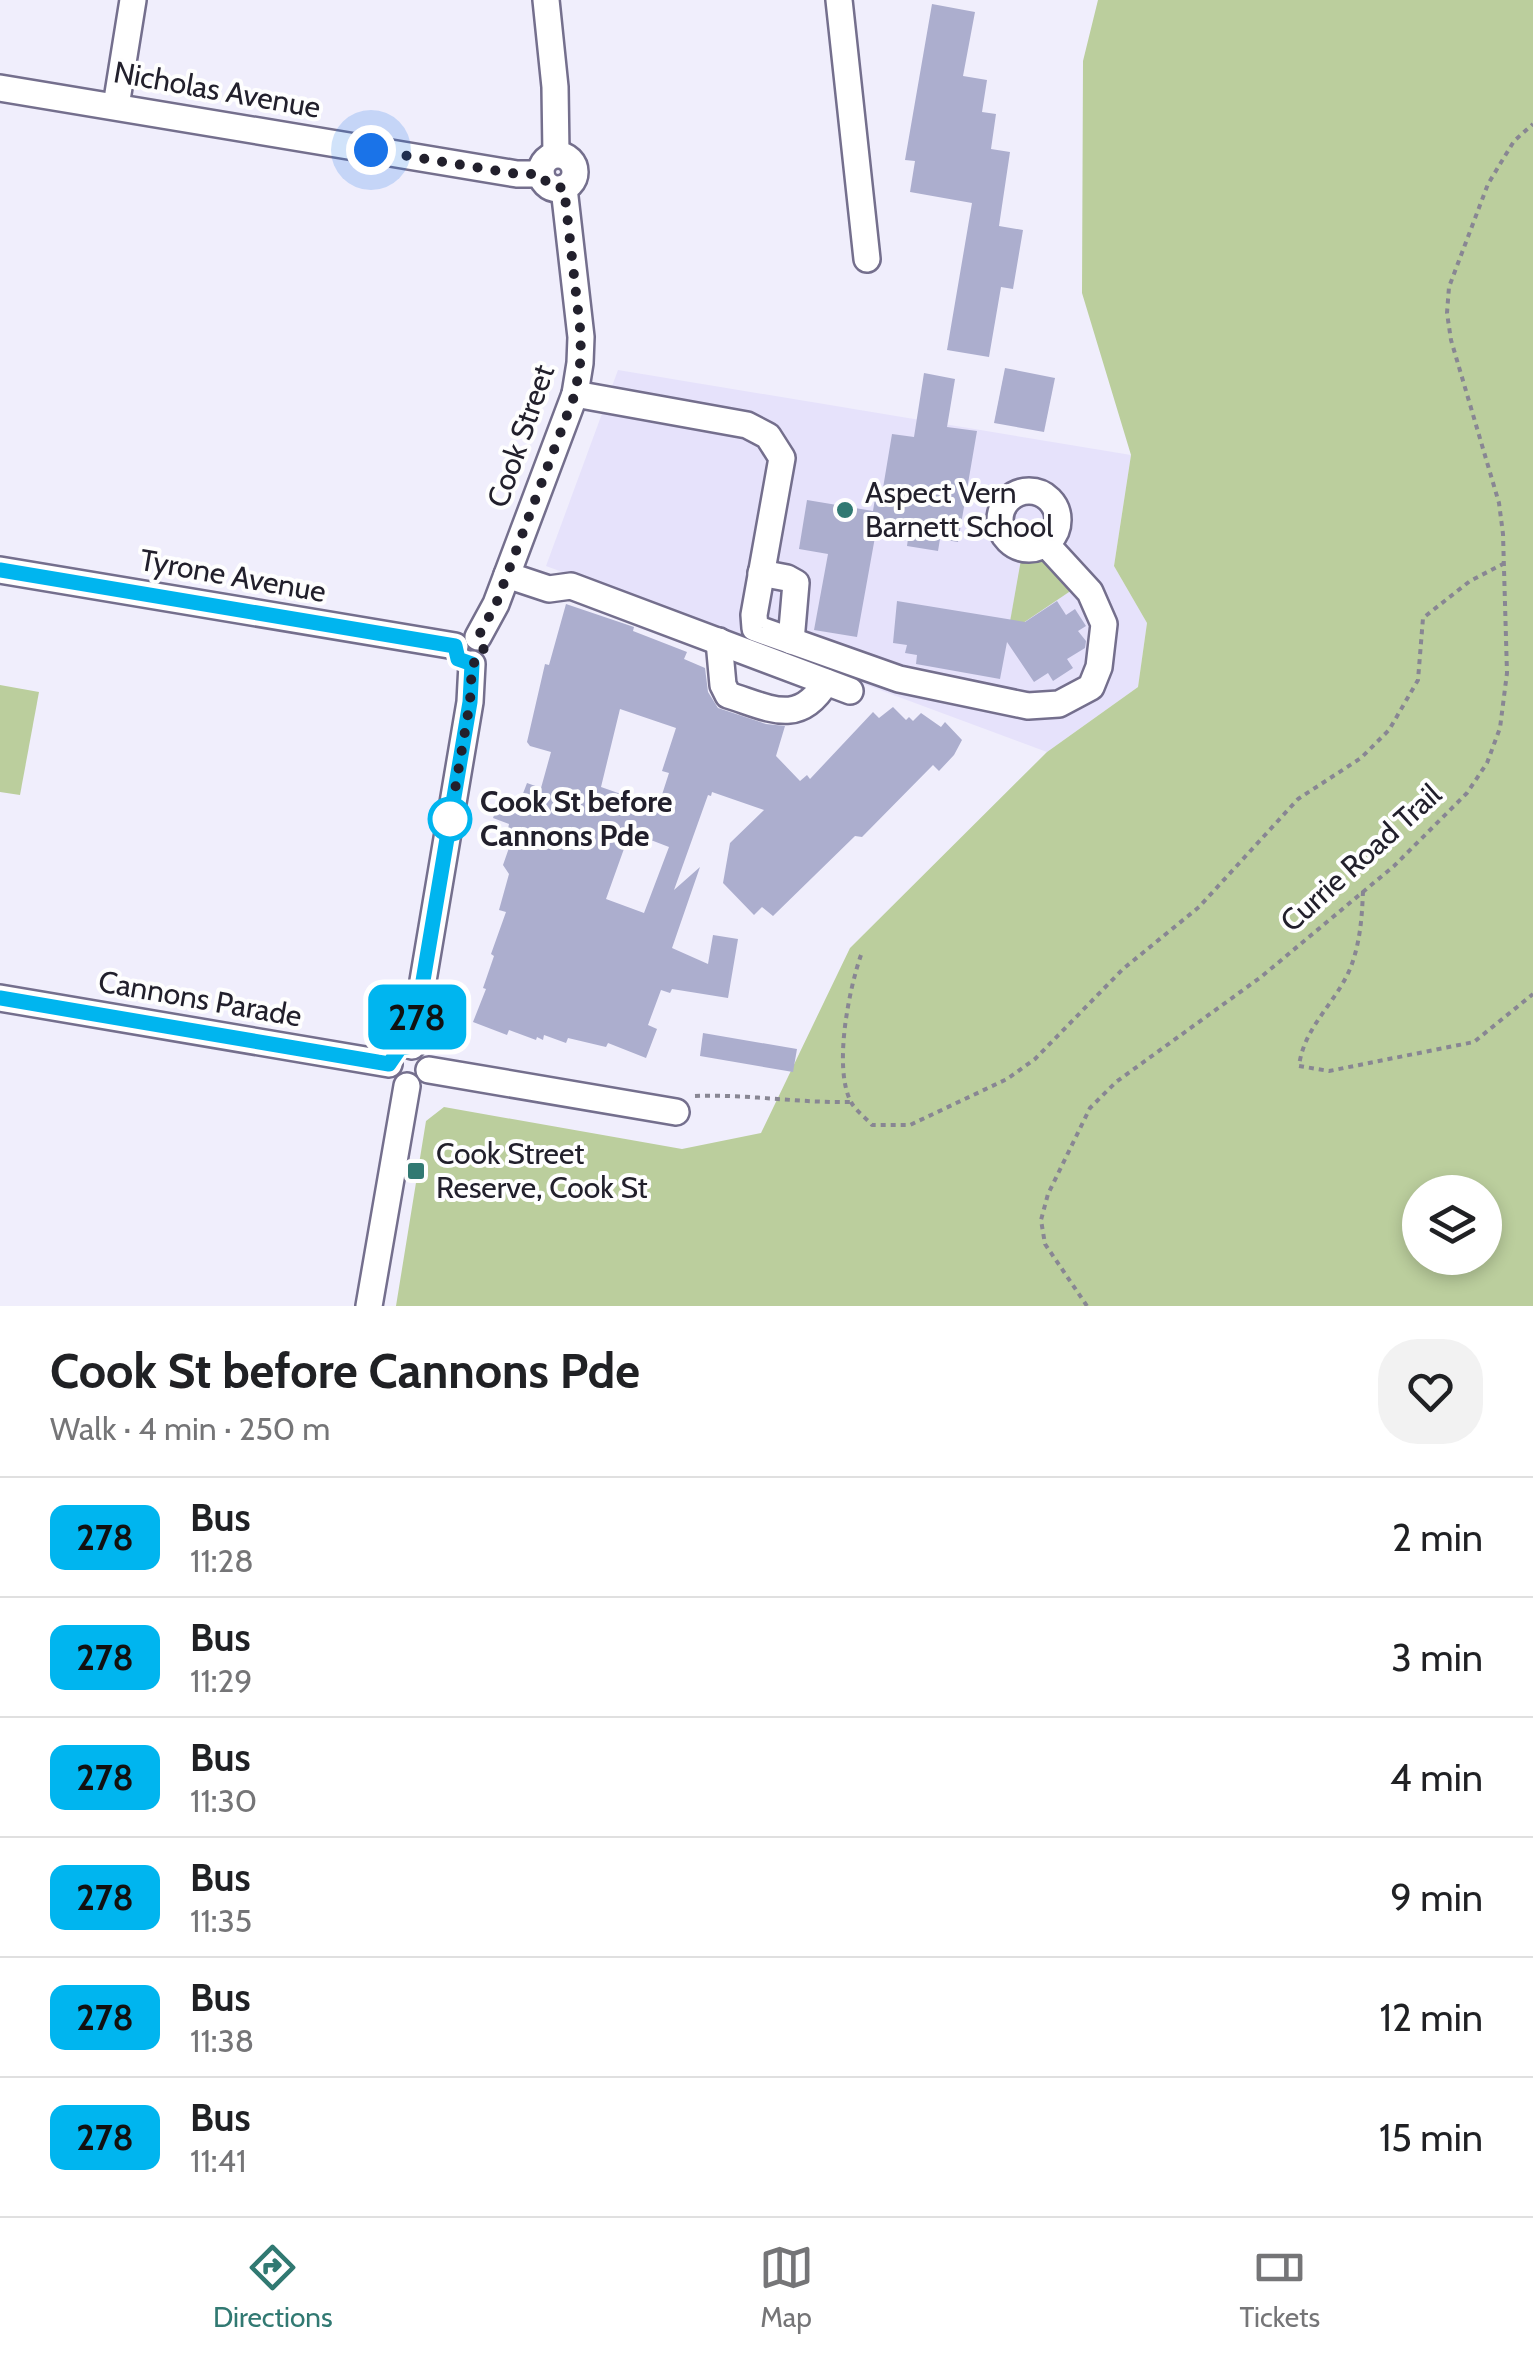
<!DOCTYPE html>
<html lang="en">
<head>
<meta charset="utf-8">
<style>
  body { margin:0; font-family:Cabin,sans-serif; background:#f2f2f2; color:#202124; height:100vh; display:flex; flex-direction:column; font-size:38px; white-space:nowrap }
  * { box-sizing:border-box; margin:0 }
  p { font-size:32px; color:#757577 }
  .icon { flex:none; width:55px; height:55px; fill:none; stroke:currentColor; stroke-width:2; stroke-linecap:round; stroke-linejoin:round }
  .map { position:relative; height:1306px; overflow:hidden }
  .side { display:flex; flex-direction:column; background:#fff; flex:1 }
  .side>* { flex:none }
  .badge { padding:0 20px; border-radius:15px; font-size:35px; line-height:65px }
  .tools { position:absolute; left:1402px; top:1175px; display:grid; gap:20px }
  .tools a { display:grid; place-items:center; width:100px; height:100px; border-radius:50%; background:#fff; box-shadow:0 5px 15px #0003; font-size:50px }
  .you { position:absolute; width:50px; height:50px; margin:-25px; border:8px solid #fff; border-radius:50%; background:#1a73e8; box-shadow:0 0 0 15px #1a73e833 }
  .map>.badge { position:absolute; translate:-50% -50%; box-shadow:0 0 0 5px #fff }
  .round { display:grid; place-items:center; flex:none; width:105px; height:105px; border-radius:40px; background:#f2f2f2 }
  .head { display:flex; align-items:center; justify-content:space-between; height:170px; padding:0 50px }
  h1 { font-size:48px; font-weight:800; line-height:75px }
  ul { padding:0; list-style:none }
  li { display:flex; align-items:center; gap:30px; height:120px; padding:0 50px; border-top:2px solid #e0e0e0 }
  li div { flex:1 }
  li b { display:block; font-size:38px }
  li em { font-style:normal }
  li .badge { min-width:110px; font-weight:700; text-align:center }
  .tab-bar { display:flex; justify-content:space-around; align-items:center; height:140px; border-top:2px solid #e0e0e0; background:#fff; font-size:28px; color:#757577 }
  .tab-bar a { display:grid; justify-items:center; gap:5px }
  .tab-bar .active { color:#317972 }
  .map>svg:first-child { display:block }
</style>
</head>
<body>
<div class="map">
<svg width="1533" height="1306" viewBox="0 0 1533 1306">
  <rect width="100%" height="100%" fill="#f0eefc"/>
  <!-- built -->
  <path fill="#e6e2fb" d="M 618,370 L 1131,455 L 1114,566 L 1147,623 L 1138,687 L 1047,752 L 546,566 Z"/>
  <!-- green -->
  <g fill="#bbce9d" fill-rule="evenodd">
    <path d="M 1098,0 L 1533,0 L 1533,1306 L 396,1306 L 426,1121 L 444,1107 L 682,1149 L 761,1133 L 850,948 L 1047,752 L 1138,687 L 1147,623 L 1114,566 L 1131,455 L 1082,293 L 1083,61 ZM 1420,1192 L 1485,1192 L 1485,1258 L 1420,1258 Z"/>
    <path d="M 1022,554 C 1046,560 1056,571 1072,590 L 1008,633 Z"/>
    <path d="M 0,685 L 39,692 L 20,795 L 0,792 Z"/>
  </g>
  <!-- building -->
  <g fill="#acaece" fill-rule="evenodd">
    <path d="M 932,4 L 975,12 L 963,76 L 987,80 L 982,112 L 996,114 L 991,149 L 1010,152 L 999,226 L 1023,230 L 1013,289 L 1001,287 L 989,357 L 947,350 L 972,203 L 910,192 L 915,161 L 905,160 Z"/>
    <path d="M 1005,368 L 1055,378 L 1044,432 L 994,423 Z"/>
    <path d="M 924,373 L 955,379 L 947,427 L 977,431 L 958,542 L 940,539 L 938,551 L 907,546 L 909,531 L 877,526 L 857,637 L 814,630 L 828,554 L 799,549 L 807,500 L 873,511 L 877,486 L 883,488 L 892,434 L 914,437 Z"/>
    <path d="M 897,601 L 1025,622 L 1057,601 L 1066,615 L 1075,609 L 1086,626 L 1078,631 L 1086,641 L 1085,648 L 1067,659 L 1073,668 L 1053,681 L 1048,673 L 1034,682 L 1007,642 L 1000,679 L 916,664 L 917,655 L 905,653 L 907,645 L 893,643 Z"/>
    <path d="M 566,604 L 634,627 L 633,631 L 687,652 L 684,659 L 705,668 L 708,692 L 718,708 L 766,724 L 785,726 L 776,756 L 800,781 L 807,775 L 810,779 L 873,712 L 879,718 L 893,707 L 906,720 L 909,717 L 913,721 L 921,713 L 941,727 L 945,722 L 962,740 L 954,755 L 939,771 L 933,765 L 862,837 L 855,836 L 773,916 L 762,907 L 754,915 L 723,883 L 730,843 L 764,810 L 712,792 L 711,796 L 708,795 L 674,890 L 700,867 L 672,948 L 708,964 L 713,935 L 738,939 L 728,998 L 672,989 L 670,993 L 661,990 L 648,1025 L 657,1029 L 646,1058 L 608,1043 L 606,1047 L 568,1038 L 566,1043 L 544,1035 L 543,1040 L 537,1037 L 536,1040 L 509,1030 L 507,1035 L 473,1022 L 486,989 L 483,988 L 494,956 L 491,954 L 506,912 L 499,910 L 509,874 L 503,865 L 510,845 L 505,844 L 509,824 L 493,818 L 501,797 L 519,804 L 527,783 L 541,788 L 551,752 L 530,746 L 527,742 L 545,664 L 549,665 ZM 620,709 L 676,728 L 662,771 L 669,773 L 658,807 L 601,787 ZM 630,832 L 669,847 L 644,913 L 606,899 Z"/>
    <path d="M 703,1033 L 797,1049 L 793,1072 L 700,1056 Z"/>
  </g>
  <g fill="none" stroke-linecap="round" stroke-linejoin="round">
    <!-- minor casing -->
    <g stroke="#746f8d" stroke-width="30">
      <g id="minor">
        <path d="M 546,0 L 555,87 L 556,154"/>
        <path d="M 839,0 L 867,259"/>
        <path d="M 0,88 L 517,174 L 541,174"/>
        <path d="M 116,106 L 133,0"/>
        <circle cx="558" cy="172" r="17"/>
        <path d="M 575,394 L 747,425 L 768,436 L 782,458 L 754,615 L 755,628 L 899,679 L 1028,706 L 1059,704 L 1091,687 L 1099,667 L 1104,624 L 1090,592 L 1045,543"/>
        <circle cx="1029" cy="520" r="29"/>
        <path d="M 0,570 L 455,646"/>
        <path d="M 761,573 L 787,578 L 796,583 L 791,641"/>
        <path d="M 507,575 L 549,589 L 571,586 L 850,691"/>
        <path d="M 478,637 L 496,604 L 575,394 L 580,363 L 581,337 L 564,188"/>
        <path d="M 719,641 L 723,685 L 728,695 C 770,708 799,727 826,682"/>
        <path d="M 0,998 L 389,1064"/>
        <path d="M 412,1046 L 470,702 L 472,664"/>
        <path d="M 429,1070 L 676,1112"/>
        <path d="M 369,1306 L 407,1086"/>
      </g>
    </g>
    <!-- path -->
    <g stroke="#888693" stroke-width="4" stroke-dasharray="5 5" stroke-linecap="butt">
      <path d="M 1363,891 C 1362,918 1360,944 1350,969 C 1335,1004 1304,1027 1299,1066 L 1329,1071 L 1474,1042 L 1533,994"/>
      <path d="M 861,955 C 849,989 833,1068 851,1102 C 855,1110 866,1118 872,1125 L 910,1125 L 1007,1079 L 1035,1059 L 1123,969 L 1199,907 L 1298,799 L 1361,758 L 1389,730 L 1418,680 L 1423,618 L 1470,581 L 1503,564"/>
      <path d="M 695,1096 C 747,1094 798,1103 850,1102"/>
      <path d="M 1087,1306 L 1045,1244 L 1041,1220 L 1048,1194 L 1090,1108 L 1116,1082 L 1261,977 L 1394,866 L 1467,793 L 1487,763 L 1500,728 L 1507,673 L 1503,534 L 1499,503 L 1451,340 L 1447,313 L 1449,287 L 1488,184 L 1514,141 L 1533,124"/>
    </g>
    <!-- minor -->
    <use href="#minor" stroke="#fff" stroke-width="25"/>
  </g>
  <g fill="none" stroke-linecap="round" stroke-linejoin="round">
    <!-- line casing -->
    <g stroke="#fff" stroke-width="22">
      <path id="line" d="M 0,570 L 455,646 L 458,659 L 472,664 L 470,702 L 412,1046 L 400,1048 L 389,1064 L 0,998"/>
    </g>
    <!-- line -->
    <use href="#line" stroke="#00b5ef" stroke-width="15"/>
    <!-- walk -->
    <path stroke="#22202c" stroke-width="10" stroke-dasharray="0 18" d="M 371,150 L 517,174 L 541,174 L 549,186 L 564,188 L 581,337 L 580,364 L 575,394 L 496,604 L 478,637 L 484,650 L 480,659 L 472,664 L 470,702 L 450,819"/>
  </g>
  <!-- markers -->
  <g fill="#317972" stroke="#fefefe" stroke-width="4">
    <circle cx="845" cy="510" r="10"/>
    <rect x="406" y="1161" width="20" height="20" rx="5"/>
  </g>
  <circle fill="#fff" stroke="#00b5ef" stroke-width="5" cx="450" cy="819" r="20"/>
  <g text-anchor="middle" stroke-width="8" stroke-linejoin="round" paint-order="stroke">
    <!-- street labels -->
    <g font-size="30" fill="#22202c" stroke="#fefefe">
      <text transform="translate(217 90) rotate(10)" y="10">Nicholas Avenue</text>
      <text transform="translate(521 436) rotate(-71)" y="10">Cook Street</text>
      <text transform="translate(233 576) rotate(10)" y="10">Tyrone Avenue</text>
      <text transform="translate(1361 858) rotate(-42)" y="10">Currie Road Trail</text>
      <text transform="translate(200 999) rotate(10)" y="10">Cannons Parade</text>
    </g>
    <!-- poi labels -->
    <g font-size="30" fill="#22202c" stroke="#fefefe" text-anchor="start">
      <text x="865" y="503">Aspect Vern<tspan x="865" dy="34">Barnett School</tspan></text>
      <text x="436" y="1164">Cook Street<tspan x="436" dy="34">Reserve, Cook St</tspan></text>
    </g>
    <!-- stop labels -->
    <g font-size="30" font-weight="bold" fill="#22202c" stroke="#fefefe" text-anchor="start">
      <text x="480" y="812">Cook St before<tspan x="480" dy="34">Cannons Pde</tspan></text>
    </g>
  </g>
</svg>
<div class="tools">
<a><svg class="icon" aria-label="layers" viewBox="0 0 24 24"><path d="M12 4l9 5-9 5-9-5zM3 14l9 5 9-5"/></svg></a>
</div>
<div class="you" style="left:371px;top:150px"></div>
<b class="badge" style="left:417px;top:1017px;background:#00b5ef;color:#111">278</b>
</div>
<section class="side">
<div class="head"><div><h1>Cook St before Cannons Pde</h1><p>Walk · 4 min · 250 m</p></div><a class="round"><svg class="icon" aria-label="heart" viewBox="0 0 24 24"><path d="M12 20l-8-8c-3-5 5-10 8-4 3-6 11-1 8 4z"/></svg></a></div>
<ul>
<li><span class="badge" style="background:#00b5ef;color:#111">278</span><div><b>Bus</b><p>11:28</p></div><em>2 min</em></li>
<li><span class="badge" style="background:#00b5ef;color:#111">278</span><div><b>Bus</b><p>11:29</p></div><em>3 min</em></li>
<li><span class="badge" style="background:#00b5ef;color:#111">278</span><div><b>Bus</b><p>11:30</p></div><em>4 min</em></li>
<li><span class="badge" style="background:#00b5ef;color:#111">278</span><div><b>Bus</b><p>11:35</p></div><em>9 min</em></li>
<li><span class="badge" style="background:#00b5ef;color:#111">278</span><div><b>Bus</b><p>11:38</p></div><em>12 min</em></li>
<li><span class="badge" style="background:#00b5ef;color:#111">278</span><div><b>Bus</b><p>11:41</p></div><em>15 min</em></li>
</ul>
</section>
<nav class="tab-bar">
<a class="active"><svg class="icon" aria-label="directions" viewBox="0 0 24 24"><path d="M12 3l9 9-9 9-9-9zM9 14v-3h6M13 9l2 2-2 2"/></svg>Directions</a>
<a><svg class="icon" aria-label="map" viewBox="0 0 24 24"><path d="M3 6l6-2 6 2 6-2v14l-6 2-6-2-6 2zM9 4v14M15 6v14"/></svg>Map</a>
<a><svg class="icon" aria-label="tickets" viewBox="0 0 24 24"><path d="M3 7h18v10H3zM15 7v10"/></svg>Tickets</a>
</nav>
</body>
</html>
